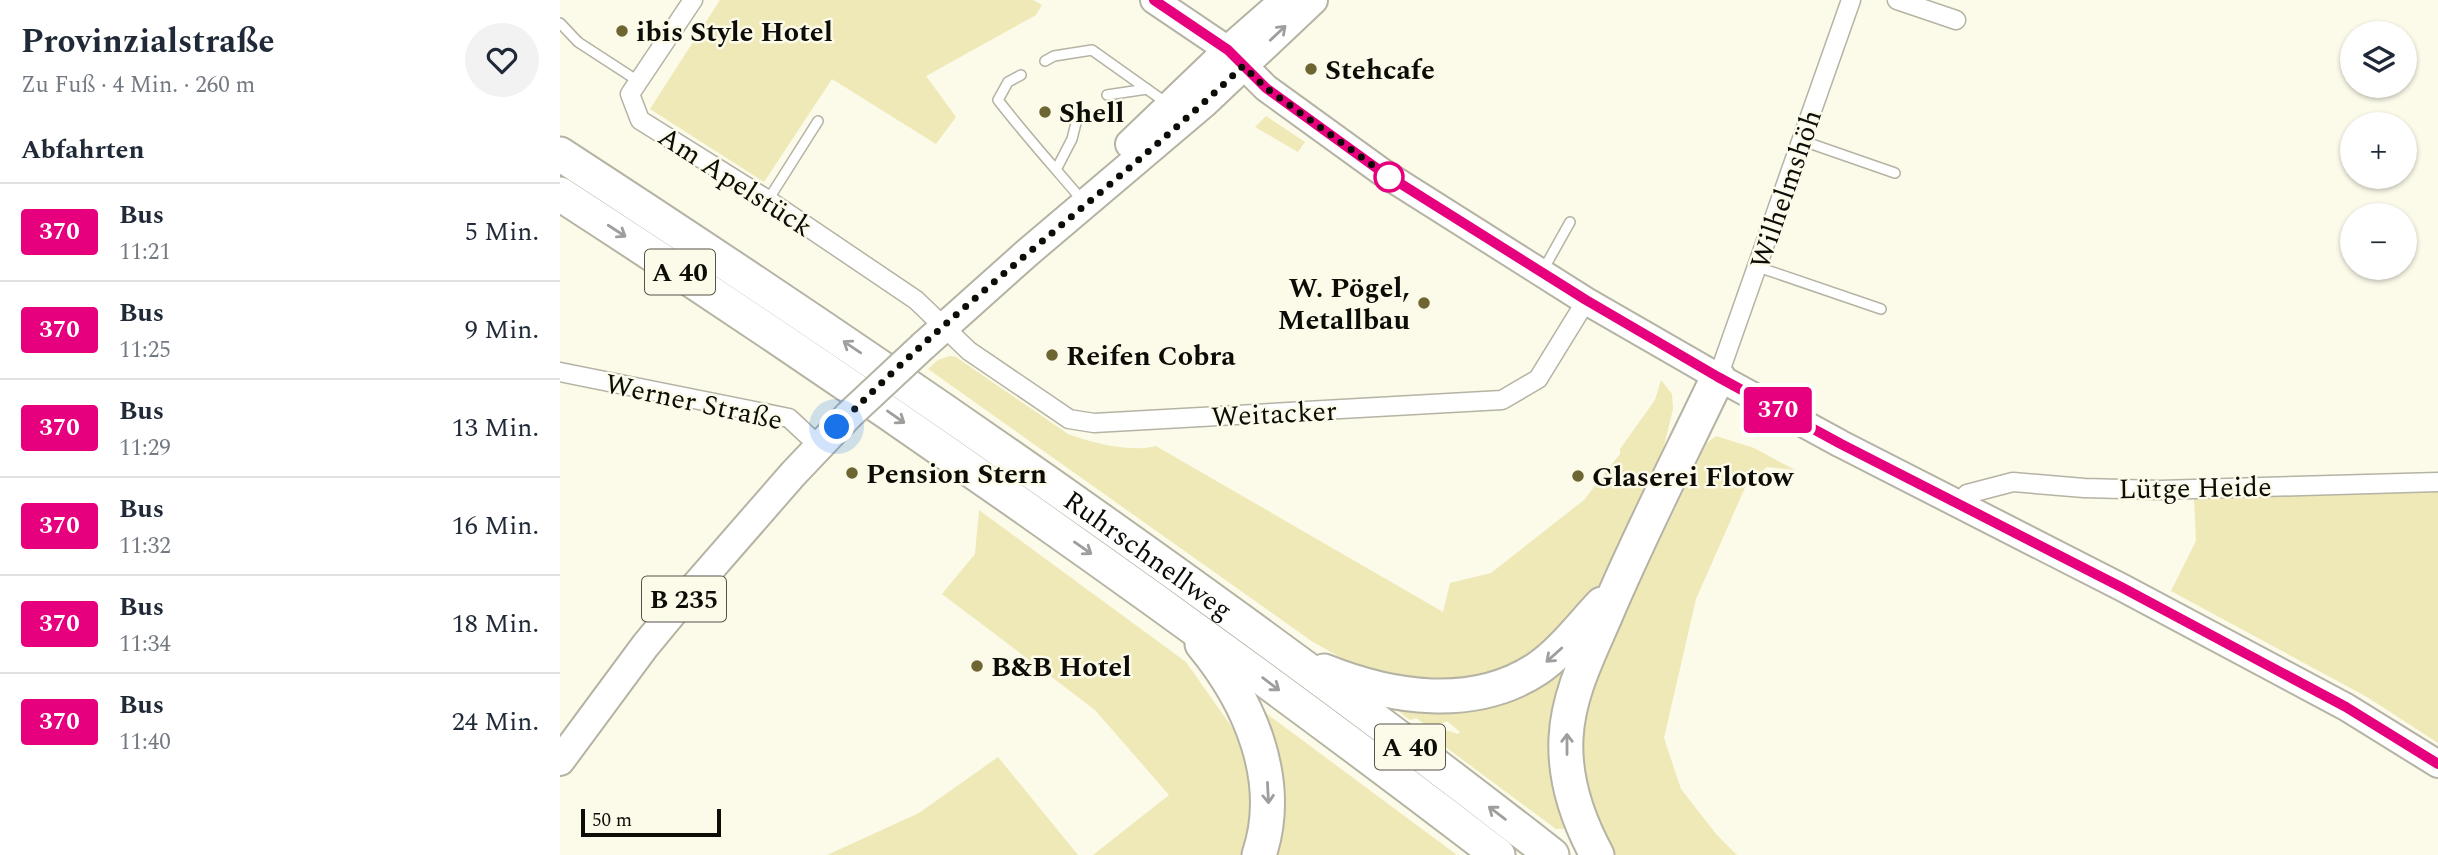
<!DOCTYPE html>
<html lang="de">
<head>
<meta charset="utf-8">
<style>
  body { margin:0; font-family:Spectral,serif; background:#f2f2f3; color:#1f2937; height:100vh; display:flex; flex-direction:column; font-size:26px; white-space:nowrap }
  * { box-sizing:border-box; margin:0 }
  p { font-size:23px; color:#747a83 }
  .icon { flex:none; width:38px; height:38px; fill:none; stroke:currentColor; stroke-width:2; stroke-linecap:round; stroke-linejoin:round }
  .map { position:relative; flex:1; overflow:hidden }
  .drawer { display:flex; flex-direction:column; background:#fff; width:560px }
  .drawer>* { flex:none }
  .badge { padding:0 14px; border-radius:5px; font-size:24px; line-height:46px }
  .fabs { position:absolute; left:1780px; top:21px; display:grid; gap:14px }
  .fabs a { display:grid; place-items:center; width:77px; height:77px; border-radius:50%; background:#fff; box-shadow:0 2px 5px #0004; font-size:35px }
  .scale { position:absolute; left:21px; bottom:18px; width:140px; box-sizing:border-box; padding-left:7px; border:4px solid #0d0c07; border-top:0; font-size:19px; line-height:24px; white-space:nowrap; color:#0d0c07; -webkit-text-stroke:5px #fcfae9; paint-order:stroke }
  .you { position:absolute; width:35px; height:35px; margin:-18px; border:5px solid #fff; border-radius:50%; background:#1a73e8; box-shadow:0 0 0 10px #1a73e833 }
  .map>.badge { position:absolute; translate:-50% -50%; box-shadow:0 0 0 4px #fff }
  h2 { padding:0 21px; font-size:26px; line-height:63px }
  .round { display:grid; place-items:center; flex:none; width:74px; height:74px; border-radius:37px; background:#f2f2f3 }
  .summary { display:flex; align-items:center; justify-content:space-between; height:119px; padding:0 21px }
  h1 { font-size:33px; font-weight:700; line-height:52px }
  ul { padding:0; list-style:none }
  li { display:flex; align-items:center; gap:21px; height:98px; padding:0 21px; border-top:2px solid #e0e1e3 }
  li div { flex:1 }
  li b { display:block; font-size:26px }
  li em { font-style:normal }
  li .badge { min-width:77px; font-weight:700; text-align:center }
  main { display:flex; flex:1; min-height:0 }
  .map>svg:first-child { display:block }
</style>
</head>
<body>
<main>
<section class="drawer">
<div class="summary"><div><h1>Provinzialstraße</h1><p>Zu Fuß · 4 Min. · 260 m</p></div><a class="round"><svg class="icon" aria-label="heart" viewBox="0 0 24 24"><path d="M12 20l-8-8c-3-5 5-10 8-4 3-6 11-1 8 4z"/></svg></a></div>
<h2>Abfahrten</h2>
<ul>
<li><span class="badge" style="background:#e6007e;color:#fff">370</span><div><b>Bus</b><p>11:21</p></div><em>5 Min.</em></li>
<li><span class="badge" style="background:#e6007e;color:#fff">370</span><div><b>Bus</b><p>11:25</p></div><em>9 Min.</em></li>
<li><span class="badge" style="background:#e6007e;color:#fff">370</span><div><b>Bus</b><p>11:29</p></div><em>13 Min.</em></li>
<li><span class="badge" style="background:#e6007e;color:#fff">370</span><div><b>Bus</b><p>11:32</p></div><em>16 Min.</em></li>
<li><span class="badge" style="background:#e6007e;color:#fff">370</span><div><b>Bus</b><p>11:34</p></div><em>18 Min.</em></li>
<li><span class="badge" style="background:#e6007e;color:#fff">370</span><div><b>Bus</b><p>11:40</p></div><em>24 Min.</em></li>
</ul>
</section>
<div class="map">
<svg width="1878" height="855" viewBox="0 0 1878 855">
  <rect width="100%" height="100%" fill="#fcfae9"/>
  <!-- green -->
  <g fill="#efe8b7">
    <path d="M 160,0 L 473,0 L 482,5 L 476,15 L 366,76 L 396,117 L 376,144 L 272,79 L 204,182 L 90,109 Z"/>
    <path d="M 706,116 L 745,142 L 738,152 L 695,127 Z"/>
    <path d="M 390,356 L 396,357 L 508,434 C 532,443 572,453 596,446 L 883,612 L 890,583 L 931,573 L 1024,500 L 1060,454 L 1060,449 L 1095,400 L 1101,380 L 1112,394 L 1113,409 L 1104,446 L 1068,532 L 1047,572 L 1016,619 L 995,640 L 938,677 L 872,685 L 794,665 L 753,642 L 368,369 L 378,360 Z"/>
    <path d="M 1156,436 L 1194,448 L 1235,470 L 1207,467 L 1187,483 L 1136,599 L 1104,738 L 1121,789 L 1156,834 L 1177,855 L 1053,855 L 1027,805 L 1017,756 L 1021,703 L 1147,443 Z"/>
    <path d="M 1878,486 L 1878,743 L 1807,697 L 1611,591 L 1636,541 L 1634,497 Z"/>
    <path d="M 419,510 L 626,662 L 676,733 L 697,794 L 685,855 L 533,855 L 609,795 L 535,710 L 382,594 L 415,554 Z"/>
    <path d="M 1018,646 L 1013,828 L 996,829 L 872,737 C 881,727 887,731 898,734 L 900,732 L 887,721 L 871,729 L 856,718 L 850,720 L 814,692 L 865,705 Z"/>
    <path d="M 699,708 L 897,855 L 713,855 Z"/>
    <path d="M 438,757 L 518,855 L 267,855 L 359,813 Z"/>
  </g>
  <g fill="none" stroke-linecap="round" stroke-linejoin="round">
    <!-- service casing -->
    <g stroke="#b5b3a3" stroke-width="12">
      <g id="service">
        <path d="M 0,23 L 18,42 L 78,81"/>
        <path d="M 485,61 L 494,56 L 532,50 L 608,104"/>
        <path d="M 461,75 L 448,82 L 438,100 C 465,135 494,167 523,201"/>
        <path d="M 547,95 L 587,89"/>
        <path d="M 1243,141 L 1335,173"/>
        <path d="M 497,168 L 512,139 L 516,123"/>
        <path d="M 208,200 L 258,121"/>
        <path d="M 1198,267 L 1321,309"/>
        <path d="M 982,272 L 1010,222"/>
      </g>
    </g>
    <!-- minor casing -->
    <g stroke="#b5b3a3" stroke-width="21">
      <g id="minor">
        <path d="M 133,0 L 70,94 L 80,120 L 208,200 L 356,300 L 409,351 L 509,419 L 534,423 L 942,400 L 978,379 L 1026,301"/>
        <path d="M 1337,0 L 1396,20"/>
        <path d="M 0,372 L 229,418 L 259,446"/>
        <path d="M 1158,377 L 1291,0"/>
        <path d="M 1399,504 L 1407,494 L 1453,482 L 1524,488 L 1600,490 L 1878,482"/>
      </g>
    </g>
    <!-- secondary casing -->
    <g stroke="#b5b3a3" stroke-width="30">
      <path id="secondary" d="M 594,0 L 668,50 L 706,88 L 822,172 L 1026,301 L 1158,377 L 1281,444 L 1563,588 L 1786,707 L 1878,764"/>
    </g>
    <!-- primary casing -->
    <g stroke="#b5b3a3" stroke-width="32">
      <g id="primary">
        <path d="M 570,144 L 668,50 L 725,0"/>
        <path d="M 363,346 L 467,253 L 644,103 L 753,0"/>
        <path d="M 0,761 L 85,646 L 118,606 L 233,474 L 289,415"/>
      </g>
    </g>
    <!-- motorway casing -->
    <g stroke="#b5b3a3" stroke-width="37">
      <g id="motorway">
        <path id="s1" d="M 0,154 C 340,375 673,606 992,855"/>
        <path d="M 0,194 C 321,402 634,622 938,855"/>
        <path d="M 642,644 C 690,702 724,781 699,855"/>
        <path d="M 764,671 C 831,698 913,711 977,669 C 1002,652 1021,626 1042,604"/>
        <path d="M 1037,855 C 1018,820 1004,778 1006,738 C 1008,695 1028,656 1045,617 C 1079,536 1120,457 1158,377"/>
      </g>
    </g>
    <!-- service -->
    <use href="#service" stroke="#fff" stroke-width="9"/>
    <!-- minor -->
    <use href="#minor" stroke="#fff" stroke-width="18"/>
    <!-- secondary -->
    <use href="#secondary" stroke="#fff" stroke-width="26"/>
    <!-- primary -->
    <use href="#primary" stroke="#fff" stroke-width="28"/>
    <!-- motorway -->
    <use href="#motorway" stroke="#fff" stroke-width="33"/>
    <!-- primary-bridge casing -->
    <g stroke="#b5b3a3" stroke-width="32" stroke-linecap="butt">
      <path id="primary-bridge" d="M 289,415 L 363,346"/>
    </g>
    <!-- primary-bridge -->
    <use href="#primary-bridge" stroke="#fff" stroke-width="28"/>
  </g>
  <!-- one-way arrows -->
  <defs><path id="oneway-shaft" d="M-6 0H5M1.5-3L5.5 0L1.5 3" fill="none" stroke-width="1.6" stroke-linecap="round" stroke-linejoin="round" transform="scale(1.75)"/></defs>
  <g stroke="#9e9e9c">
    <use href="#oneway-shaft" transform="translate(718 33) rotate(-43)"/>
    <use href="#oneway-shaft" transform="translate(57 231) rotate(33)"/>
    <use href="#oneway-shaft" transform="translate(292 347) rotate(-146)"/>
    <use href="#oneway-shaft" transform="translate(336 417) rotate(35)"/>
    <use href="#oneway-shaft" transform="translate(523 548) rotate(35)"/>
    <use href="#oneway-shaft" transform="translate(994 655) rotate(138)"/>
    <use href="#oneway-shaft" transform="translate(711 684) rotate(37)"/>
    <use href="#oneway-shaft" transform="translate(1007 744) rotate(-90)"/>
    <use href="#oneway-shaft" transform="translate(708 793) rotate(87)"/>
    <use href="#oneway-shaft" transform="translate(937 813) rotate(-143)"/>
  </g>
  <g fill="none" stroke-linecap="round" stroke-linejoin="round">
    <!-- line casing -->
    <g stroke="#fff" stroke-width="16">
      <path id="line" d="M 594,0 L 668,50 L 706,88 L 822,172 L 1026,300 L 1158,377 L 1281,444 L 1563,588 L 1786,707 L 1878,764"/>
    </g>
    <!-- line -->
    <use href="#line" stroke="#e6007e" stroke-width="10"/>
    <!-- walk -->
    <path stroke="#0d0c07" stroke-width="7" stroke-dasharray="0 12.6" d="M 277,427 C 403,297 552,191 683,66 L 706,88 L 829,177"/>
  </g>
  <!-- markers -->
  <g fill="#6e6632" stroke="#fcfae9" stroke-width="2.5">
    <circle cx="62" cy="31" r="7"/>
    <circle cx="751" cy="69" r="7"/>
    <circle cx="485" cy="112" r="7"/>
    <circle cx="864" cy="303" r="7"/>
    <circle cx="492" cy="355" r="7"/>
    <circle cx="292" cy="473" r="7"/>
    <circle cx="1018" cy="476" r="7"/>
    <circle cx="417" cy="666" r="7"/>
  </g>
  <circle fill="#fff" stroke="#e6007e" stroke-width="3.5" cx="829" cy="177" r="14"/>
  <g text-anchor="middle" stroke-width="5" stroke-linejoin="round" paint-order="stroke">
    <!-- shield labels -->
    <g fill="#fcfae9" stroke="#55534b" stroke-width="2">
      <rect x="85" y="249.5" width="70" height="45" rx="5"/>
      <rect x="82" y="576.5" width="84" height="45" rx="5"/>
      <rect x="815" y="724.5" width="70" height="45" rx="5"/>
    </g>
    <g font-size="26" font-weight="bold" fill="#0d0c07">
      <text x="120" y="281">A 40</text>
      <text x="124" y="608">B 235</text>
      <text x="850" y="756">A 40</text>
    </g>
    <!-- poi labels -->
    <g font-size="28" font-weight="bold" fill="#0d0c07" stroke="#fcfae9" text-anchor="start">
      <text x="76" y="41">ibis Style Hotel</text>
      <text x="765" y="79">Stehcafe</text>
      <text x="499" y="122">Shell</text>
      <text x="850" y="297" text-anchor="end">W. Pögel,<tspan x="850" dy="32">Metallbau</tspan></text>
      <text x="506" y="365">Reifen Cobra</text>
      <text x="306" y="483">Pension Stern</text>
      <text x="1032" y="486">Glaserei Flotow</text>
      <text x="431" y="676">B&amp;B Hotel</text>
    </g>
    <!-- street labels -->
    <g font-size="28" fill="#0d0c07" stroke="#fcfae9">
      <text transform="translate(176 181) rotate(33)" y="10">Am Apelstück</text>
      <text transform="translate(1225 189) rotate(-71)" y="10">Wilhelmshöh</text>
      <text transform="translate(134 401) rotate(12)" y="10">Werner Straße</text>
      <text transform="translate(714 413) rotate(-3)" y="10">Weitacker</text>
      <text transform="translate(1635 487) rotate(-1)" y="10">Lütge Heide</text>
      <text dy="10" stroke="none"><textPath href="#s1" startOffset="712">Ruhrschnellweg</textPath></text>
    </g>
  </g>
</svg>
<div class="fabs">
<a><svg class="icon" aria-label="layers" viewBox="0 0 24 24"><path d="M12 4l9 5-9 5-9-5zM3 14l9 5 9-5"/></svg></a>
<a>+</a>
<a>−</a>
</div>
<div class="scale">50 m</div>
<div class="you" style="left:277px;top:427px"></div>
<b class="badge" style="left:1218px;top:410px;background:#e6007e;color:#fff">370</b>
</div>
</main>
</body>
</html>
